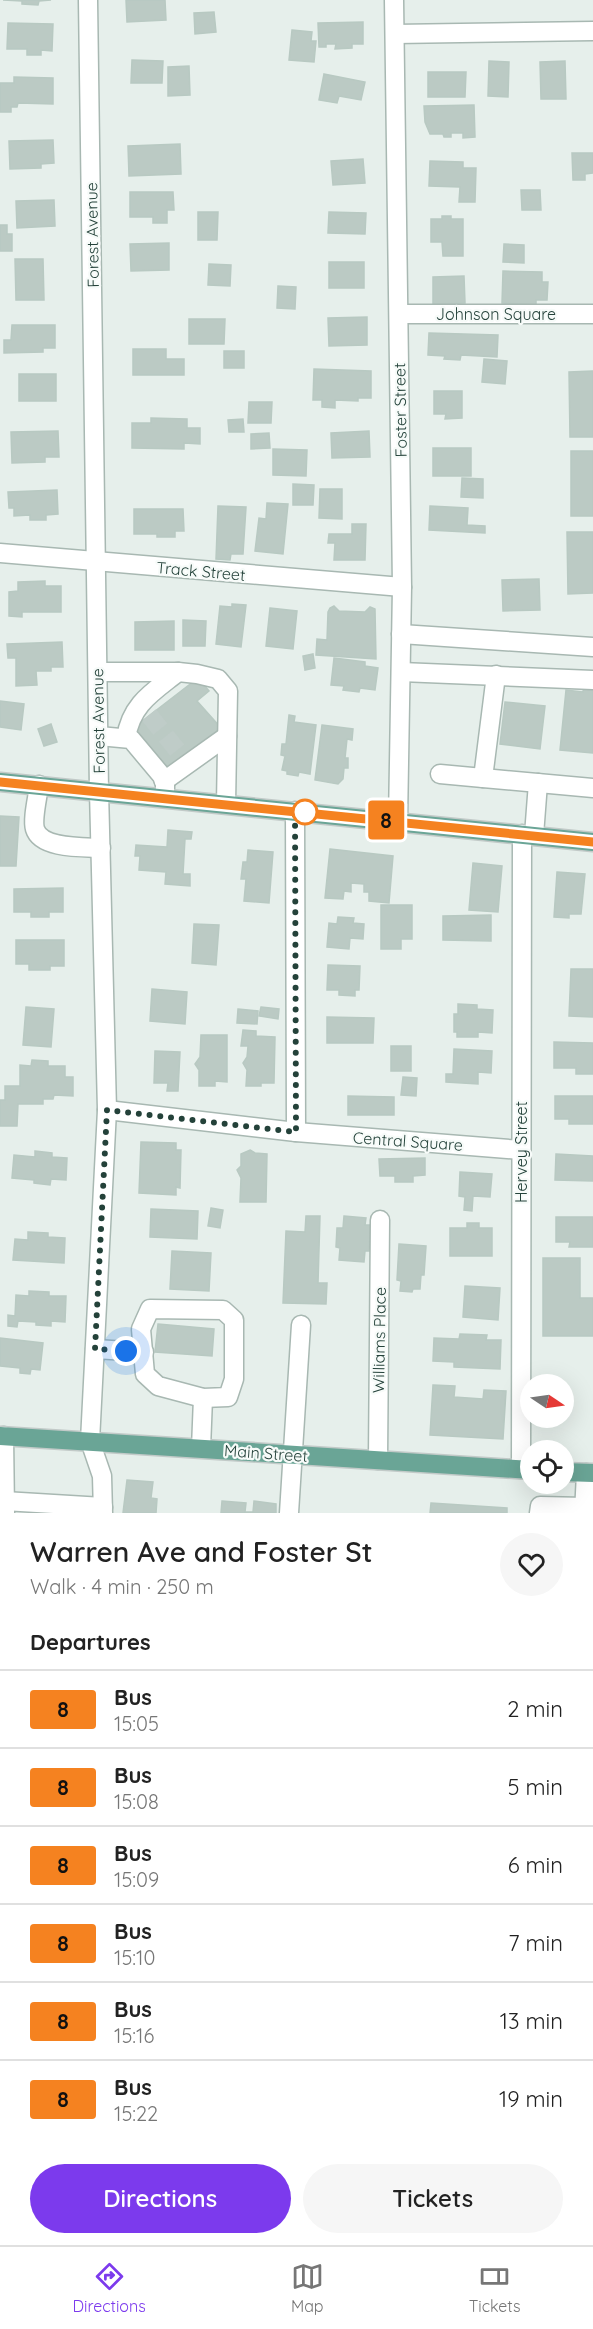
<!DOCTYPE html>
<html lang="en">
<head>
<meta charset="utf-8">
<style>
  body { margin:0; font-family:Quicksand,sans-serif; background:#f6f6f6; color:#222; height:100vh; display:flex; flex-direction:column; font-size:22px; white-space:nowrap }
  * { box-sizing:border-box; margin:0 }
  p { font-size:20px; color:#767676 }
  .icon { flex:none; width:33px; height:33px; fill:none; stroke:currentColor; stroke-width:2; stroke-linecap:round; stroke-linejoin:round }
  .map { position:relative; height:1513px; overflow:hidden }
  .details { display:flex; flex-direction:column; background:#fff; flex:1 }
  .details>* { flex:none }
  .badge { padding:0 12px; border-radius:4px; font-size:21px; line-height:39px }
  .needle { width:39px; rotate:103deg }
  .controls { position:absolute; left:520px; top:1374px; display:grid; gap:12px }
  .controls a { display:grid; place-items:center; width:54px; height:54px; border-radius:50%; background:#fff; box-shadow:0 6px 24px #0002; font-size:30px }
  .you { position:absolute; width:30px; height:30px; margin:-15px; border:4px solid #fff; border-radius:50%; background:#1a73e8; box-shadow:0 0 0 9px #1a73e833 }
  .map>.badge { position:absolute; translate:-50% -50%; box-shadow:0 0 0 3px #fff }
  h2 { padding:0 30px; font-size:22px; line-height:54px }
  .round { display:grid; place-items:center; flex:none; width:63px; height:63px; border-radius:32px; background:#f6f6f6 }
  .headline { display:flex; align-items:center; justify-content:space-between; height:102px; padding:0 30px }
  h1 { font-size:28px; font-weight:600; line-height:45px }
  .action { display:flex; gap:12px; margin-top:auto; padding:12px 30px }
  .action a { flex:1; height:69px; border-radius:36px; background:#7c3aed; color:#fff; font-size:24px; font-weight:600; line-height:69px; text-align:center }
  .action a+a { background:#f6f6f6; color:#222 }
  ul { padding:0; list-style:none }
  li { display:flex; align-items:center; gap:18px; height:78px; padding:0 30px; border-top:2px solid #e0e0e0 }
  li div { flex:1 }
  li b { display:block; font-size:22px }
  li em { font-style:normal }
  li .badge { min-width:66px; font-weight:700; text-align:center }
  .tabs { display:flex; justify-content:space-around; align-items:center; height:84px; border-top:2px solid #e0e0e0; background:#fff; font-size:16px; color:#767676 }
  .tabs a { display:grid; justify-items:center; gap:3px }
  .tabs .active { color:#7c3aed }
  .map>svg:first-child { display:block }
</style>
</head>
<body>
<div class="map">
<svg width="593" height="1513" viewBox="0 0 593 1513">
  <rect width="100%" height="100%" fill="#e6efeb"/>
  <!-- building -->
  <g fill="#bbcac4" stroke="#b8c9c2" stroke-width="1.5">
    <path d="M 3,0 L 51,0 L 39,1 L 38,5 L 22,4 L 22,1 Z"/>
    <path d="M 126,0 L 165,0 L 166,20 L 127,22 Z"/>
    <path d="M 214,12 L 216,32 L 195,34 L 194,13 Z"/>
    <path d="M 363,22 L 363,44 L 352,44 L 352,48 L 335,49 L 336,44 L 326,44 L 326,47 L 319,47 L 318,23 Z"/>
    <path d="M 8,23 L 53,24 L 52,51 L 41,50 L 41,55 L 27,55 L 27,49 L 7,49 Z"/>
    <path d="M 292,30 L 312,32 L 311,41 L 316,41 L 314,62 L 289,60 Z"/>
    <path d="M 132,60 L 163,61 L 162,83 L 131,83 Z"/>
    <path d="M 489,61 L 509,62 L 508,97 L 488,96 Z"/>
    <path d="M 565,61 L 566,99 L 541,99 L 540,62 Z"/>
    <path d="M 189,66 L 190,95 L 168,96 L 168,67 Z"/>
    <path d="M 428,72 L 466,72 L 465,97 L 428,97 Z"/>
    <path d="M 324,74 L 365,82 L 361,100 L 339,96 L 337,103 L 319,100 Z"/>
    <path d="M 14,77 L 53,78 L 53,104 L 18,103 L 17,107 L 11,107 L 11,112 L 0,112 L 0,83 L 14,83 Z"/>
    <path d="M 474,105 L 475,137 L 463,138 L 463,133 L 451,133 L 451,137 L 444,137 L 443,134 L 430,134 L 425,122 L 424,106 Z"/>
    <path d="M 53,140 L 54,163 L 41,164 L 41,168 L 10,169 L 9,141 Z"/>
    <path d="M 180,144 L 181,174 L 129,176 L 128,146 Z"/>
    <path d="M 572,153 L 593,153 L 593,173 L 585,174 L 585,180 L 573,180 Z"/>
    <path d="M 363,159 L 365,183 L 333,185 L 331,161 Z"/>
    <path d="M 430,161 L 463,162 L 463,168 L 476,168 L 475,202 L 459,202 L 460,187 L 429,186 Z"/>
    <path d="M 521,190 L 540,190 L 541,210 L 522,210 Z"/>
    <path d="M 130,192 L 173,192 L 174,210 L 167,210 L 167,223 L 153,223 L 153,217 L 130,217 Z"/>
    <path d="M 54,200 L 55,226 L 17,228 L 16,201 Z"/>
    <path d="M 198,212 L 218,212 L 217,240 L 198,240 Z"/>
    <path d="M 329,212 L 366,213 L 365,234 L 328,233 Z"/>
    <path d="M 442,216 L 451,216 L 451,219 L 463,219 L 463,256 L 443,256 L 442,242 L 431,242 L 431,219 L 442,219 Z"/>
    <path d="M 0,225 L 7,225 L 7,234 L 12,234 L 12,251 L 0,251 Z"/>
    <path d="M 169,243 L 169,270 L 131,271 L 130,244 Z"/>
    <path d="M 504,244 L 524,245 L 524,263 L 503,262 Z"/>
    <path d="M 15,259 L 43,259 L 44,300 L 16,300 Z"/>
    <rect x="329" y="262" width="35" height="26"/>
    <path d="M 209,264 L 231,265 L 230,286 L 208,285 Z"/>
    <path d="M 503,271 L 542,272 L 542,282 L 548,282 L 547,300 L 536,300 L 536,305 L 502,303 Z"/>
    <path d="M 464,276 L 465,303 L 433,304 L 433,277 Z"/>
    <path d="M 278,286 L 296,287 L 295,309 L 277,308 Z"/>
    <path d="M 367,317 L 367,345 L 329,346 L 328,318 Z"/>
    <path d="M 189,319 L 225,319 L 224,344 L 189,344 Z"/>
    <path d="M 12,325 L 55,325 L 55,348 L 43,348 L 43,352 L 4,353 L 4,340 L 11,340 Z"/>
    <path d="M 429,333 L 498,335 L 497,357 L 461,355 L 460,360 L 444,359 L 445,356 L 428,355 Z"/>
    <path d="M 133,349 L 166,349 L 166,359 L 184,359 L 184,375 L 133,375 Z"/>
    <rect x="224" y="351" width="20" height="17"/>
    <path d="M 484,359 L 507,361 L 505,384 L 482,382 Z"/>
    <path d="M 314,369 L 371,371 L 371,398 L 358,398 L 358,401 L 335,400 L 335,408 L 322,407 L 322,400 L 313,400 Z"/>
    <path d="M 593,371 L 593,437 L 570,437 L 569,372 Z"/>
    <rect x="19" y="374" width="37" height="27"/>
    <path d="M 434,391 L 462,391 L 462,418 L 445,419 L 446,414 L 434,414 Z"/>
    <path d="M 249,402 L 272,402 L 271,423 L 248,423 Z"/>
    <path d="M 151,418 L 187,419 L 187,428 L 200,428 L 200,444 L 184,443 L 184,449 L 132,448 L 132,423 L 151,423 Z"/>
    <path d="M 243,419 L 244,432 L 229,432 L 228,420 Z"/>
    <path d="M 58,431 L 59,457 L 45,457 L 45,462 L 12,463 L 11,432 Z"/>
    <path d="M 369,431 L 370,457 L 332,458 L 331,433 Z"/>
    <path d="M 269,433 L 270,448 L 251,449 L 251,434 Z"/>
    <rect x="433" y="448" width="38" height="28"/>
    <path d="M 273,449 L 307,450 L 306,476 L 273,475 Z"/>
    <rect x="571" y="451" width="22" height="65"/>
    <path d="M 462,478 L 483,479 L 483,498 L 461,497 Z"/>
    <path d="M 293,484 L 314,485 L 313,505 L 293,505 Z"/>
    <path d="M 320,489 L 342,489 L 342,519 L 319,518 Z"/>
    <path d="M 57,490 L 58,514 L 46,515 L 46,520 L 30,520 L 30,515 L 14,516 L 14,508 L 9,508 L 8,492 Z"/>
    <path d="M 267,503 L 288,504 L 283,554 L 255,551 L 259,518 L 266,519 Z"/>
    <path d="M 218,506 L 246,507 L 243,554 L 231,554 L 230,560 L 216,559 Z"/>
    <path d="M 430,506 L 468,508 L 467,525 L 485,526 L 485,533 L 429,530 Z"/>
    <path d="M 134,509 L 183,509 L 184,531 L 175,531 L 175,537 L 157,537 L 157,534 L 134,534 Z"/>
    <path d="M 352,524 L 366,524 L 365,560 L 334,560 L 335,543 L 328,543 L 329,534 L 352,534 Z"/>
    <path d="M 567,532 L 593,532 L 593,593 L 568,594 Z"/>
    <path d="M 539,579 L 540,610 L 503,611 L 502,580 Z"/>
    <path d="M 45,581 L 45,586 L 61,586 L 61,612 L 22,612 L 22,617 L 9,616 L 9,592 L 18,591 L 18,582 Z"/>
    <path d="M 232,604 L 246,605 L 241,647 L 216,644 L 220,606 L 232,607 Z"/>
    <path d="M 334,606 L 339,611 L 365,612 L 370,607 L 375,609 L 376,659 L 316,655 L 317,639 L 327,640 L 328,612 L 330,608 Z"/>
    <path d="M 270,608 L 297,611 L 293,649 L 266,646 Z"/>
    <path d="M 183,620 L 206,621 L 205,646 L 183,646 Z"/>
    <path d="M 174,621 L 174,650 L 135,650 L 135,622 Z"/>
    <path d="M 62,642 L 63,667 L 51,667 L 51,671 L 36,671 L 37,685 L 16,686 L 16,658 L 8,658 L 7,644 Z"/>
    <path d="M 313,654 L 315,668 L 305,670 L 303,656 Z"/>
    <path d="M 334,658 L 365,662 L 365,666 L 378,668 L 375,690 L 360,688 L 359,692 L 343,690 L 344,686 L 331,685 Z"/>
    <path d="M 198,678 L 209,691 L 197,701 L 221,728 L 162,772 L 128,732 Z"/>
    <path d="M 584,685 L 593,686 L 593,753 L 560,750 L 566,690 L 583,692 Z"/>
    <path d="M 0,701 L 24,704 L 21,730 L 0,727 Z"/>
    <path d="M 505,702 L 545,706 L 540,749 L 500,744 Z"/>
    <path d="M 289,715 L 295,716 L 294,722 L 316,725 L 310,774 L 299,772 L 298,776 L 287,774 L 287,771 L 282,770 L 285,756 L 281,755 L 282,744 L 286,744 Z"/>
    <path d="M 51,724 L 57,742 L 44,746 L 38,729 Z"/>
    <path d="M 322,725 L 353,729 L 352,740 L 347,739 L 345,758 L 348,758 L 348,768 L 344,768 L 343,779 L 338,784 L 315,780 Z"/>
    <path d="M 0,816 L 19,817 L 16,866 L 0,866 Z"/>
    <path d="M 168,830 L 192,832 L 191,839 L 185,839 L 183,874 L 190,874 L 190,886 L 165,884 L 166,872 L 139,870 L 140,856 L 135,856 L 136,845 L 167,847 Z"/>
    <path d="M 330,849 L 393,856 L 389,903 L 369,901 L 369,892 L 364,892 L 364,884 L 351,883 L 351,892 L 344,891 L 343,899 L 325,898 Z"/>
    <path d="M 248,850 L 273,852 L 269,903 L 244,901 L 246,879 L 241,879 L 243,862 L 247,862 Z"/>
    <path d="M 473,863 L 502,866 L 498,912 L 469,910 Z"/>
    <path d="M 557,872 L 585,874 L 581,914 L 569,914 L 569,918 L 554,917 Z"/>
    <path d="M 63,888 L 63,912 L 49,912 L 49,917 L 31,917 L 31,912 L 14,912 L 14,889 Z"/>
    <path d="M 381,905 L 412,905 L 412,939 L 401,939 L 401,949 L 381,949 Z"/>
    <path d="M 491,915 L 491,941 L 443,940 L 443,916 Z"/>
    <path d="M 338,917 L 354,918 L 353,923 L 364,924 L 363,939 L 350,938 L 349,949 L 327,947 L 329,923 L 337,924 Z"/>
    <path d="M 194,924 L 219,925 L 216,965 L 192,963 Z"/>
    <path d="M 16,940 L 64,940 L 64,966 L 50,966 L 50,970 L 29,970 L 29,964 L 16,964 Z"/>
    <path d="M 328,965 L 360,966 L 359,990 L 355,990 L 355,996 L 339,995 L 339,990 L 327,990 Z"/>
    <path d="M 571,969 L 593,969 L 593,1017 L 569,1016 Z"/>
    <path d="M 152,989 L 187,992 L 185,1024 L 150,1021 Z"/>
    <path d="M 458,1004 L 477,1005 L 477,1009 L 493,1010 L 492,1033 L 478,1032 L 478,1037 L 457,1037 L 457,1032 L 454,1032 L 454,1014 L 458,1014 Z"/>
    <path d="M 26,1007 L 54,1009 L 51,1047 L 23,1045 Z"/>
    <path d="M 261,1007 L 279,1009 L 278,1019 L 259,1016 Z"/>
    <path d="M 238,1009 L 258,1011 L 257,1024 L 237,1023 Z"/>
    <path d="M 327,1017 L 374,1018 L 373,1043 L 327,1043 Z"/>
    <path d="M 243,1030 L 256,1031 L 256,1036 L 275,1037 L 274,1083 L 261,1083 L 261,1086 L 246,1086 L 247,1070 L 243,1063 L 247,1057 L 248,1046 L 241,1046 Z"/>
    <path d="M 201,1035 L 227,1035 L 227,1082 L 215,1081 L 215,1086 L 199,1086 L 199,1070 L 195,1064 L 200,1057 Z"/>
    <path d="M 554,1042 L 593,1043 L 593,1074 L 576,1074 L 576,1068 L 554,1068 Z"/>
    <rect x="391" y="1046" width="20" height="25"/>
    <path d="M 454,1049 L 492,1051 L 491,1073 L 478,1072 L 478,1084 L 446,1082 L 446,1074 L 453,1074 Z"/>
    <path d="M 155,1051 L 180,1052 L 178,1091 L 167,1091 L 168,1083 L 154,1083 Z"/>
    <path d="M 32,1060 L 48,1061 L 48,1066 L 65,1066 L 65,1077 L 73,1077 L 73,1096 L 54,1095 L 53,1099 L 43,1099 L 43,1104 L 18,1104 L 17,1126 L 0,1126 L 0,1100 L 5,1100 L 5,1086 L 20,1086 L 20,1065 L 31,1066 Z"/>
    <path d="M 403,1077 L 417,1078 L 416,1096 L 401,1095 Z"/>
    <path d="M 348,1096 L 394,1097 L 394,1115 L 348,1115 Z"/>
    <path d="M 555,1096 L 593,1096 L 593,1124 L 569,1124 L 569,1119 L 555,1119 Z"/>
    <path d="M 141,1142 L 176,1143 L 176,1150 L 181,1150 L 180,1188 L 176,1187 L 176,1195 L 139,1193 Z"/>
    <path d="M 250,1150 L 255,1153 L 267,1154 L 266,1202 L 240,1202 L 241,1178 L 237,1170 L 241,1166 L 241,1154 Z"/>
    <path d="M 35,1151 L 52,1153 L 52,1157 L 67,1158 L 66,1180 L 51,1179 L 50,1185 L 34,1183 L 34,1180 L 12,1178 L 14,1155 L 35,1157 Z"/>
    <path d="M 556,1154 L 593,1156 L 593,1181 L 555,1180 Z"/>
    <path d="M 425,1158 L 425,1175 L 413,1176 L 413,1182 L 395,1182 L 395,1176 L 380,1176 L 379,1159 Z"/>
    <path d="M 460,1172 L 492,1174 L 490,1197 L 473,1196 L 472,1211 L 464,1210 L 465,1197 L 459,1196 Z"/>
    <path d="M 211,1208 L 223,1210 L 220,1228 L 208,1226 Z"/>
    <path d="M 151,1209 L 198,1211 L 197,1239 L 150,1237 Z"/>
    <path d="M 306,1216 L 320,1216 L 318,1283 L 327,1283 L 326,1304 L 283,1303 L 286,1231 L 305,1232 Z"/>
    <path d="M 344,1216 L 366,1218 L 365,1225 L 371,1225 L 369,1251 L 365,1251 L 364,1262 L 339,1260 L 340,1248 L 336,1247 L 337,1228 L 343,1228 Z"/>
    <path d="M 556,1217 L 593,1217 L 593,1247 L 569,1247 L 570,1242 L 556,1242 Z"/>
    <path d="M 467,1223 L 479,1223 L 479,1228 L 492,1228 L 492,1256 L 450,1256 L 450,1228 L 467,1228 Z"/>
    <path d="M 28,1232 L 48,1233 L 48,1237 L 65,1238 L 64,1263 L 13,1260 L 15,1239 L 28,1240 Z"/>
    <path d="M 399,1244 L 426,1246 L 424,1275 L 421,1275 L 420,1289 L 413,1289 L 412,1292 L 400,1291 L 401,1281 L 397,1280 Z"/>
    <path d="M 172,1251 L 211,1253 L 209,1291 L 170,1289 Z"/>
    <path d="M 543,1258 L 580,1258 L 580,1298 L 593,1298 L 593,1336 L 543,1336 Z"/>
    <path d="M 465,1286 L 500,1288 L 498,1320 L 463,1317 Z"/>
    <path d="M 29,1291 L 49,1292 L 49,1296 L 66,1296 L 65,1322 L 51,1321 L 51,1326 L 36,1325 L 36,1322 L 18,1321 L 17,1327 L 8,1326 L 8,1315 L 15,1316 L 16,1295 L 29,1296 Z"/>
    <path d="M 158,1324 L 214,1329 L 212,1356 L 155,1352 Z"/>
    <path d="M 460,1334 L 487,1335 L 486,1340 L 501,1340 L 500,1369 L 454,1367 L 454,1362 L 433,1361 L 434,1338 L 459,1339 Z"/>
    <path d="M 0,1338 L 43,1343 L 40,1370 L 31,1369 L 30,1374 L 20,1373 L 20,1368 L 0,1366 Z"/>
    <path d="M 433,1385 L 455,1386 L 454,1397 L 483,1399 L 484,1390 L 506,1391 L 503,1439 L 430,1435 Z"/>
    <path d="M 127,1480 L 153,1482 L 151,1498 L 157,1499 L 156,1513 L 123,1513 Z"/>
    <path d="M 222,1501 L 246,1503 L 245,1512 L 253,1512 L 254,1501 L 276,1504 L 276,1513 L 221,1513 Z"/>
    <path d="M 431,1503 L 507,1508 L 507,1513 L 430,1513 Z"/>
  </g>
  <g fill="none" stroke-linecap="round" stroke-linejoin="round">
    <!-- minor-tunnel -->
    <path stroke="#bfccc8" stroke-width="18" stroke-dasharray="18 9" stroke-linecap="butt" d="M 149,715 L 182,756"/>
    <!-- minor casing -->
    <g stroke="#a8b8b2" stroke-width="21">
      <g id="minor">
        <path d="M 88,0 L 99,791 L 107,1110 L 90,1441 L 102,1476 L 103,1513"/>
        <path d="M 394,0 L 402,587 L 398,821"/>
        <path d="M 395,34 L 593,31"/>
        <path d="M 399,314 L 593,314"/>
        <path d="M 0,553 L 402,587"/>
        <path d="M 401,634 L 593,647"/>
        <path d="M 98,672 L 178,672 L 197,674 L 218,679 L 228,691 L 226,804"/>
        <path d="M 401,672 L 593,680"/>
        <path d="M 99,736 L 131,739 L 162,776 L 165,784 L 165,798"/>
        <path d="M 126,738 C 131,704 153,692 178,672"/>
        <path d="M 440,774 L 483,778 L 496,675"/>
        <path d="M 483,778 L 593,788"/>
        <path d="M 164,781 L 227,736"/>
        <path d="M 39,785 C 38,796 32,819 35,829 C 41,849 83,847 101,848"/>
        <path d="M 295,811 L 296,1132"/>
        <path d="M 534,835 L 538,783"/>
        <path d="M 107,1110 L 296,1132 L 521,1150"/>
        <path d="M 150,1309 L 223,1310 L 234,1320 L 234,1379 L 228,1397 L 203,1398 L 158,1386 L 145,1374 L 141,1329 Z"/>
        <path d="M 95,1349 L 144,1352"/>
        <path d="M 4,1436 L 5,1512"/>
        <path d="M 201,1448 L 203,1398"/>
        <path d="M 378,1460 L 380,1220"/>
        <path d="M 521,1469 L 522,834"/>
        <path d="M 4,1501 L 103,1507"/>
        <path d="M 289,1513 L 301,1325"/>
        <path d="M 539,1513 L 540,1506 L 585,1507"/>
        <path d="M 584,1513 L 586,1473"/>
      </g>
    </g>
    <!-- major casing -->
    <g stroke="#c2cac8" stroke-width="21">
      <g id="major">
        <path d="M 0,782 L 593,842"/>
        <path d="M 0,1436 L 531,1470"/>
        <path d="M 564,1472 L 593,1473"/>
      </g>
    </g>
    <!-- minor -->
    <use href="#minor" stroke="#fff" stroke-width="18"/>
    <!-- major -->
    <use href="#major" stroke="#6aa596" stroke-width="18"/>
  </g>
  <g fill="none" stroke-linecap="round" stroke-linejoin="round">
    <!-- line casing -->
    <g stroke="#fff" stroke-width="14">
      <path id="line" d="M 0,782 L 593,842"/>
    </g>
    <!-- line -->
    <use href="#line" stroke="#f58220" stroke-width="9"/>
    <!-- walk -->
    <path stroke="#24423a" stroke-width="6" stroke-dasharray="0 10.8" d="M 126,1351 L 95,1349 L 107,1110 L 296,1132 L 295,811 L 305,812"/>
  </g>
  <!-- markers -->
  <circle fill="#fff" stroke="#f58220" stroke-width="3" cx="305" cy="812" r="12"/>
  <g text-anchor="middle" stroke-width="4.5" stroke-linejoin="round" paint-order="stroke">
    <!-- street labels -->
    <g font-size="16" fill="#24423a" stroke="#f7fbf9">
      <text transform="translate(92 235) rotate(-91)" y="6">Forest Avenue</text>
      <text x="496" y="320">Johnson Square</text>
      <text transform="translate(400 410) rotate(-91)" y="6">Foster Street</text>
      <text transform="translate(201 571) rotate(5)" y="6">Track Street</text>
      <text transform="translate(98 721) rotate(-91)" y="6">Forest Avenue</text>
      <text transform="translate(408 1141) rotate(4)" y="6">Central Square</text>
      <text transform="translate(521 1152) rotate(-90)" y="6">Hervey Street</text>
      <text transform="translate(379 1340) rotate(-89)" y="6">Williams Place</text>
      <text transform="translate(266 1453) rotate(4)" y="6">Main Street</text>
    </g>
  </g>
</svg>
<div class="controls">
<a><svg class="needle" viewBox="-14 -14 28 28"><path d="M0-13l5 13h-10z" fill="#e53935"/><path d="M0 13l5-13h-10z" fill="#767676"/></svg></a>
<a><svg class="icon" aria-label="locate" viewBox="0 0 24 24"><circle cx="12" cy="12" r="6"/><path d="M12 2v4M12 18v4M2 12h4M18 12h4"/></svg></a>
</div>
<div class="you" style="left:126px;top:1351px"></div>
<b class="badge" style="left:386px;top:820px;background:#f58220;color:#111">8</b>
</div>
<section class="details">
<div class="headline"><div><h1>Warren Ave and Foster St</h1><p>Walk · 4 min · 250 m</p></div><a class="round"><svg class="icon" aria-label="heart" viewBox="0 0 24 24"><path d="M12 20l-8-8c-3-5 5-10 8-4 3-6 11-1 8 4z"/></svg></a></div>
<h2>Departures</h2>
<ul>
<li><span class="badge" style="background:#f58220;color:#111">8</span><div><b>Bus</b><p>15:05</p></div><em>2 min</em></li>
<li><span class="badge" style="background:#f58220;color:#111">8</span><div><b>Bus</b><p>15:08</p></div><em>5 min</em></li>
<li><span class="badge" style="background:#f58220;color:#111">8</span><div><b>Bus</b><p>15:09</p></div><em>6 min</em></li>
<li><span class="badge" style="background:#f58220;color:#111">8</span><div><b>Bus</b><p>15:10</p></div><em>7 min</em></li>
<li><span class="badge" style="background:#f58220;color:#111">8</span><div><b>Bus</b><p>15:16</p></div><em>13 min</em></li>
<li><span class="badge" style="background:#f58220;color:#111">8</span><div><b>Bus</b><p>15:22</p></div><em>19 min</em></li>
</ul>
<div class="action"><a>Directions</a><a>Tickets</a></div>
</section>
<nav class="tabs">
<a class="active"><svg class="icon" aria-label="directions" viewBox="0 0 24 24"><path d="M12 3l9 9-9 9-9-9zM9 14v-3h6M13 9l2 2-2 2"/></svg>Directions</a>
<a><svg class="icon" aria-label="map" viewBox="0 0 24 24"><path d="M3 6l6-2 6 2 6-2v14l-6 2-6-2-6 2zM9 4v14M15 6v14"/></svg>Map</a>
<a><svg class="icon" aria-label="tickets" viewBox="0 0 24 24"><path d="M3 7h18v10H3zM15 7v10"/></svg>Tickets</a>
</nav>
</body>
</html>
